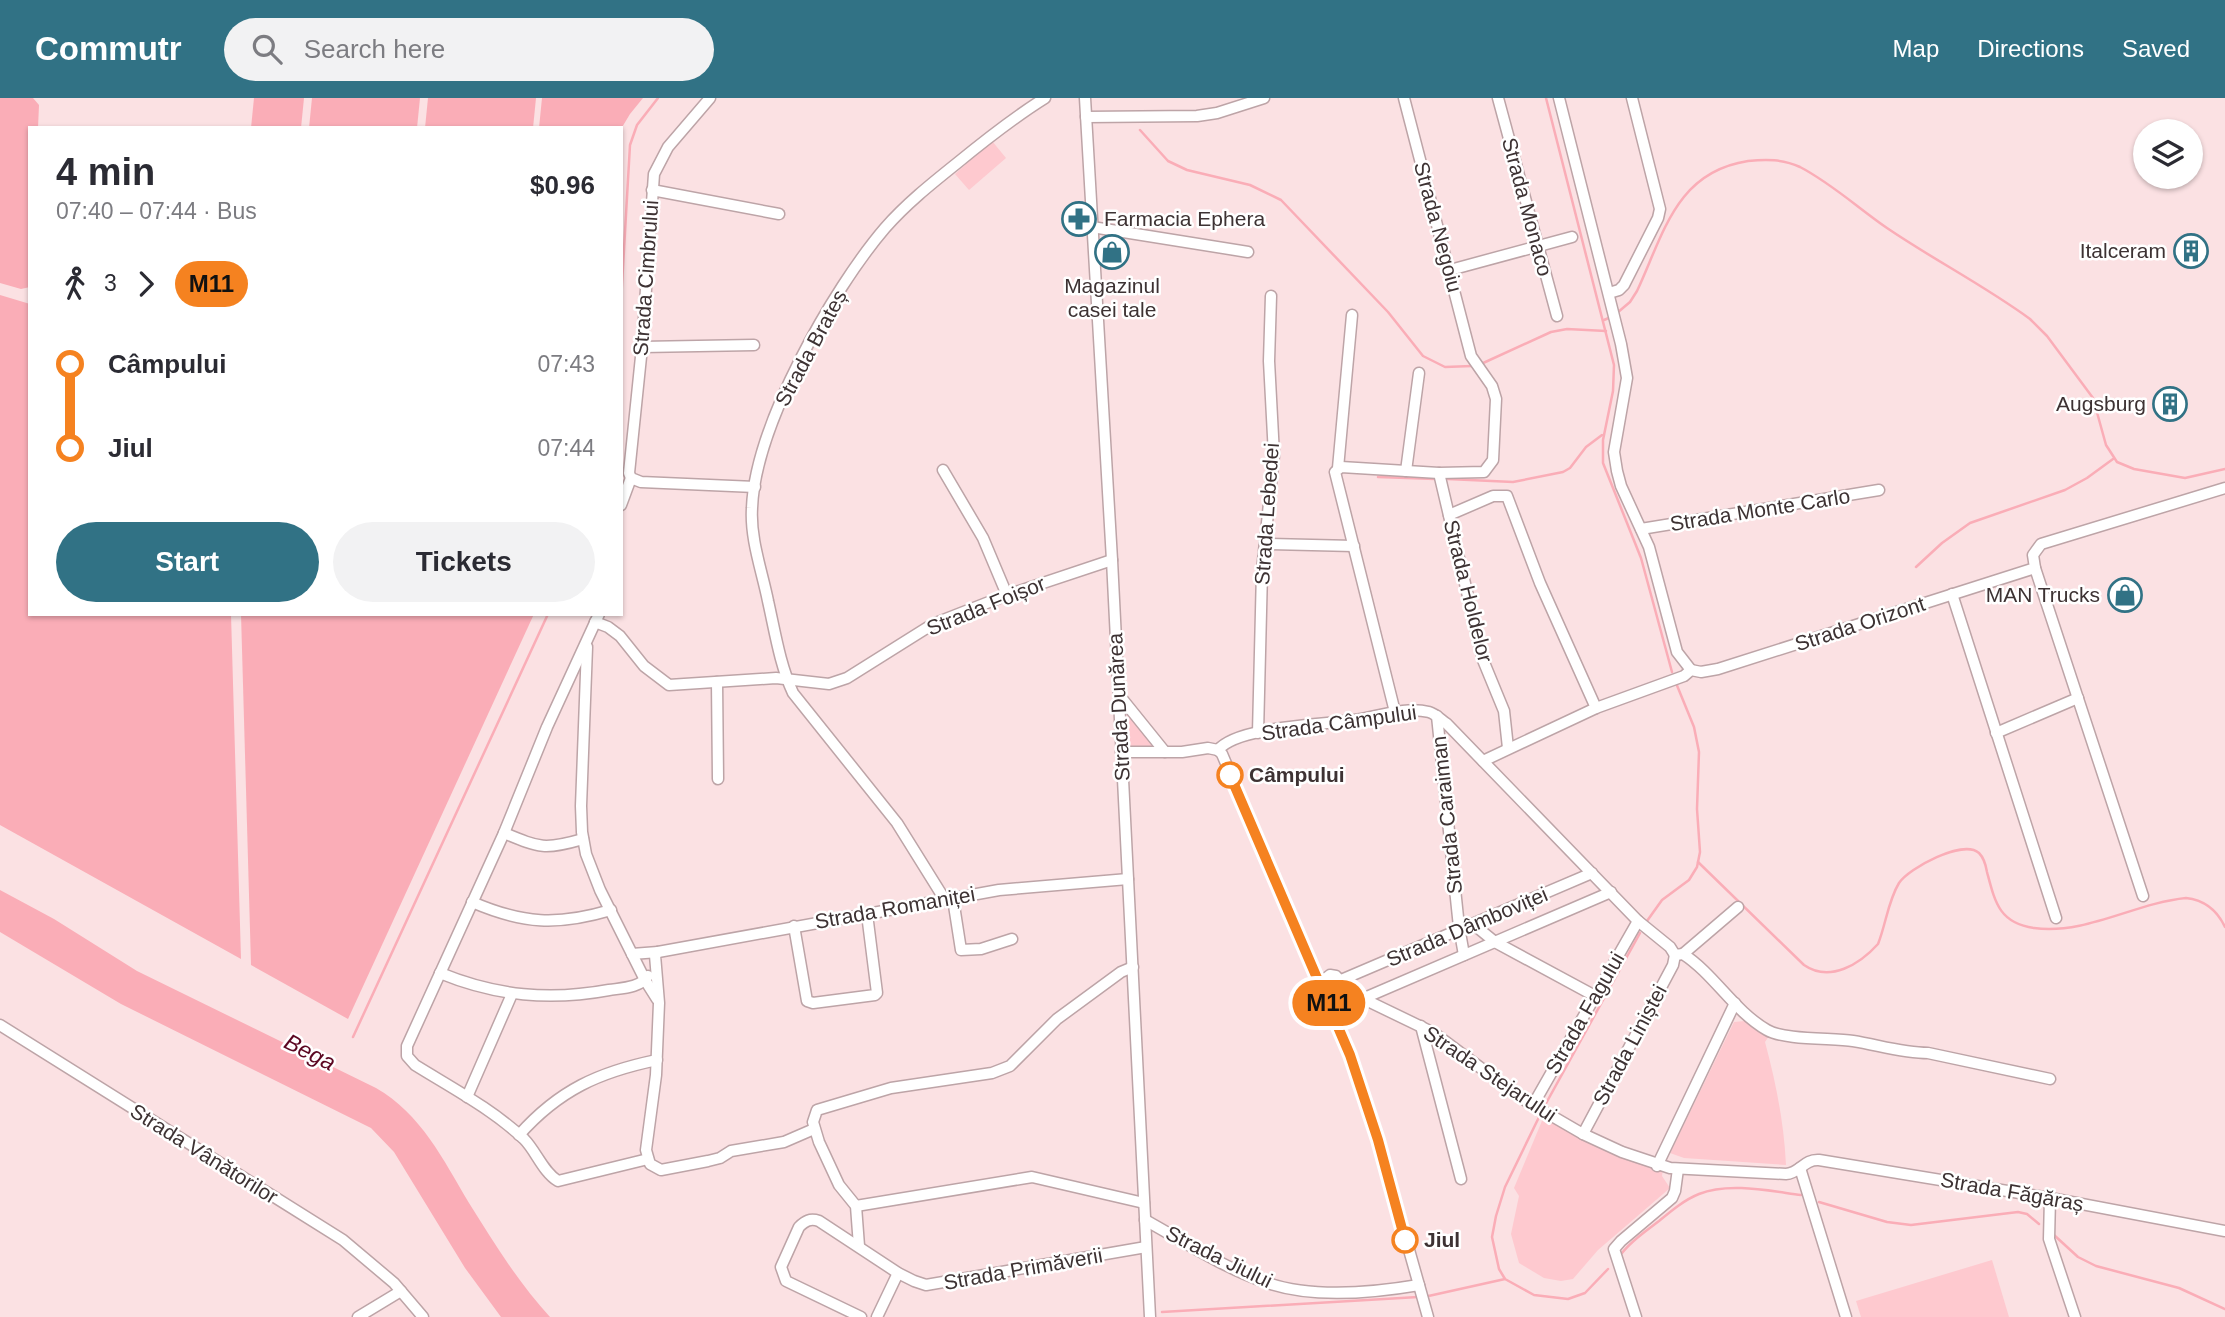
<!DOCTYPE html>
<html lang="en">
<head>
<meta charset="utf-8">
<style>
  body { margin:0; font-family:Arial,sans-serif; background:#f2f2f3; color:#2b2b33; height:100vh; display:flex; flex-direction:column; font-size:26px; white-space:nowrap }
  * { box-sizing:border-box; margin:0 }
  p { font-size:23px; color:#7c7c81 }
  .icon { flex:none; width:38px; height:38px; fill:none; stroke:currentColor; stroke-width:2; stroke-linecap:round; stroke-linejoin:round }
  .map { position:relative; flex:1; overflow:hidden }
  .panel { position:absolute; left:28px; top:28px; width:595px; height:490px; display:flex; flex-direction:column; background:#fff; border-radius:0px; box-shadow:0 2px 5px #0004 }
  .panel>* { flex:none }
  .badge { padding:0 14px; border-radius:23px; font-size:24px; line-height:46px }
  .controls { position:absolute; left:2133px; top:21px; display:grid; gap:14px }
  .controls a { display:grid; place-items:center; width:70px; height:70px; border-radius:50%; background:#fff; box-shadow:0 2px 5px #0004; font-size:35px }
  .map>.badge { position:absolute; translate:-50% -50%; box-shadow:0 0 0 4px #fff }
  .legs { display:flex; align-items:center; gap:10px; height:77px; padding:0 28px; font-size:23px }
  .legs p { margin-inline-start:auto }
  .head { display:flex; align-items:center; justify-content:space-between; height:119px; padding:0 28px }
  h1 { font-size:38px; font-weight:600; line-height:52px }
  .primary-button { display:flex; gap:14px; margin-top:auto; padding:14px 28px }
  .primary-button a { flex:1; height:80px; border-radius:42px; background:#317285; color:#fff; font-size:28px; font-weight:600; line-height:80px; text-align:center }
  .primary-button a+a { background:#f2f2f3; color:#2b2b33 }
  ul { padding:0 28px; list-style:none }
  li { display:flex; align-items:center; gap:24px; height:84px; font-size:26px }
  li i { display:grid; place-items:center; width:10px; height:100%; margin:0 9px; background:currentColor }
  li i::after { content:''; width:18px; height:18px; margin:-9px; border:5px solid; border-radius:50%; background:#fff }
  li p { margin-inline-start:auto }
  li:first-child i { background:linear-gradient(#0000 50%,currentColor 0) }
  li:last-child i { background:linear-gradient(currentColor 50%,#0000 0) }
  header { display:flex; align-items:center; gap:42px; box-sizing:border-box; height:98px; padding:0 35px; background:#317285; color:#fff }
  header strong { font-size:33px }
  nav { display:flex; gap:38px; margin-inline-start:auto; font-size:24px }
  .search { width:490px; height:63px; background:#f2f2f3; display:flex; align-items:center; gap:18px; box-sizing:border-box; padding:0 24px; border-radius:38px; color:#7c7c81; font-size:26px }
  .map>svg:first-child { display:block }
</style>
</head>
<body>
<header>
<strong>Commutr</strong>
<div class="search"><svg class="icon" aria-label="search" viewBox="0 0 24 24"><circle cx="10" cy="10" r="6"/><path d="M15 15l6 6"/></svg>Search here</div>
<nav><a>Map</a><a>Directions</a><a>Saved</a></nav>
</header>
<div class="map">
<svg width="2225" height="1219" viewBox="0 0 2225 1219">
  <rect width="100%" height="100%" fill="#fbe1e3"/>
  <!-- green -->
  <g fill="#fec9cf">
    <path d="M 992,43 L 1006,60 L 969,92 L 955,76 Z"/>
    <path d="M 1130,617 L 1154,647 L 1152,649 L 1134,651 L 1126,647 L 1125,618 Z"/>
    <path d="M 1745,923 L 1769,938 L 1765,944 C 1776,985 1784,1025 1786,1067 L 1684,1060 L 1670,1055 L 1734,924 Z"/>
    <path d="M 1544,1018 L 1663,1071 L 1662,1078 L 1670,1090 L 1598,1152 L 1573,1181 L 1561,1183 L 1544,1180 L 1519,1165 L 1511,1136 L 1519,1098 L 1514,1090 Z"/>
    <path d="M 1992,1162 L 2009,1219 L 1861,1219 L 1856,1203 Z"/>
  </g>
  <!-- water -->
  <g fill="#faadb7">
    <path d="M 0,0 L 33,0 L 39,7 L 38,30 L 30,30 L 30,189 L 21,191 L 0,185 Z"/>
    <path d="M 254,0 L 304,0 L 301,30 L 251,30 Z"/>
    <path d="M 312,0 L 420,0 L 417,30 L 309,30 Z"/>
    <path d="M 428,0 L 536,0 L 533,30 L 425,30 Z"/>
    <path d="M 542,0 L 643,0 L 630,16 L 621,31 L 539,30 Z"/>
    <path d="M 0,197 L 30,206 L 30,516 L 231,516 L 241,861 L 0,727 Z"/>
    <path d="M 241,516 L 534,516 L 348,921 L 251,867 Z"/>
    <path d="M 0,792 L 54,821 L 137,873 L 376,990 C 421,1016 443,1061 469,1105 C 494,1145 518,1184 550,1219 L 501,1219 L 465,1170 L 394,1054 L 371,1030 L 121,906 L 0,834 Z"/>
  </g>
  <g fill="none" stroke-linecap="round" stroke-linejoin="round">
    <!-- stream -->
    <g stroke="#faadb7" stroke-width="2.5">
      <path d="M 1546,0 L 1614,267 L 1613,293 L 1603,342 L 1603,365 L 1641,460 L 1672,574"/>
      <path d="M 1140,32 L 1168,63 L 1187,72 L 1250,87 L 1281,102 L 1388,214 L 1423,258 L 1445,269 L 1472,268"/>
      <path d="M 621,204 L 630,47 L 637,27 L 658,0"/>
      <path d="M 1617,215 L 1630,204 L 1637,193 C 1664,135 1676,74 1748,63 C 1766,61 1783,61 1800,69 C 1831,85 1858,110 1887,130 C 1934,162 1985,188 2030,221 L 2047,238 L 2093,300 L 2106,347 L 2117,364 L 2134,371 L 2185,380 L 2225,371"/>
      <path d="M 1604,222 L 1611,219"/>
      <path d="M 1481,266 L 1551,234 L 1567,231 L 1606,233"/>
      <path d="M 1378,379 L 1435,381"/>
      <path d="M 1448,381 L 1513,384 L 1563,374 L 1570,370 L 1586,349 L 1602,337"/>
      <path d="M 1916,469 L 1942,445 L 1970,425 L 2065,392 L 2087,380 L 2113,361"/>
      <path d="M 1698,764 L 1804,867 C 1830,885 1860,866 1878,846 C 1886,826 1888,803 1899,785 C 1909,770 1963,741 1979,755 C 1984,760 1986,768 1987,774 C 1995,804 1999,825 2034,830 C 2086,837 2135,805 2186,800 C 2204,802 2217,812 2225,829"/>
      <path d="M 1647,823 L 1662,802 L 1689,782 L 1697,769 L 1700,754 L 1697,711 L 1699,654 L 1694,629 L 1676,585"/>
      <path d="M 353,939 L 548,516"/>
      <path d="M 1544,1009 L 1640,835"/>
      <path d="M 1541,1015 L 1505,1089 L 1496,1118 L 1492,1139 L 1499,1171 L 1505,1181 L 1534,1197 L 1568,1201 L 1585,1195 L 1608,1171"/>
      <path d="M 1819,1104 L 1887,1124 L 1911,1127 L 2018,1114 L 2027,1116 L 2039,1126"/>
      <path d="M 2054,1137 L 2078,1159 L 2096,1168 L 2179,1190 L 2225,1211"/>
      <path d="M 1622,1155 C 1632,1142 1646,1133 1659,1123 C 1671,1113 1684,1102 1699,1096 C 1729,1084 1770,1093 1801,1097"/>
      <path d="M 1424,1199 L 1505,1181"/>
      <path d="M 1162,1214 L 1418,1199"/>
    </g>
    <!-- minor casing -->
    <g stroke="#bda4a7" stroke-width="13">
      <g id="minor">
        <path d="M 710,0 L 668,49 L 654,76 L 642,249 L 629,375 L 631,380 L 641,384 L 755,389"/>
        <path d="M 1085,0 L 1112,462 L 1150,1219"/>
        <path d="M 1498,0 L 1557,218"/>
        <path d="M 1559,0 L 1621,246 L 1627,280 L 1614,354 L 1617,373 L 1621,388 L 1649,449 L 1677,554 L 1691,572"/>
        <path d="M 1086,19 L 1197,18 L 1217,15 L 1264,0"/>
        <path d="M 652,92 L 779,116"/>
        <path d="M 1092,129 L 1248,154"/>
        <path d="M 1450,172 L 1572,139"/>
        <path d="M 1609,195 L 1619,192 L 1624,187 L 1658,120 L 1660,111 L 1632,0"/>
        <path d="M 642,249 L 754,247"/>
        <path d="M 1338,370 L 1352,217"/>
        <path d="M 943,372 L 983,440 L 1007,497"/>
        <path d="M 1406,373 L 1419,275"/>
        <path d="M 1439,375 L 1483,562 L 1504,613 L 1508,650"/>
        <path d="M 621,407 L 631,380"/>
        <path d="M 1449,417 L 1493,398 L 1507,398 L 1540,485 L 1596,610"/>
        <path d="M 1641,431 L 1879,392"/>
        <path d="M 1265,446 L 1354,448"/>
        <path d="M 2035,470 L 2143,798"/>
        <path d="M 1952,496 L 2056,820"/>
        <path d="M 599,516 L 547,629 L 504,735 L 407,948 L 407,958 L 415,967 C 452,990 492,1011 524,1041 C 536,1053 543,1074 558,1083 L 648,1061"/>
        <path d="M 595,524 L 608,529 L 620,538 L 644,568 L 669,587 L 776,580 L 829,586 L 847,580 L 933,526 L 1007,497 L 1112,462"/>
        <path d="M 587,549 L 581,708 L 582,734 L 586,756 L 600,792 L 645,882 L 657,901"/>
        <path d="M 717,584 L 718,681"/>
        <path d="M 1119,597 L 1165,654"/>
        <path d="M 1395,614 L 1335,374 L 1341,369 L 1439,375 L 1484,374 L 1493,362 L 1496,301 L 1492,288 L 1471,258 L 1404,0"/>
        <path d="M 1437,618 L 1459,829 L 1464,857"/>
        <path d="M 1258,635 L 1262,473 L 1274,357 L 1269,263 L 1271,198"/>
        <path d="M 1996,635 L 2078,600"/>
        <path d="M 1218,652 L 1222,656 L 1350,957 L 1378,1042 L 1428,1219"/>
        <path d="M 1218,652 C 1238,628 1323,627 1354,622 C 1377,619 1405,608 1429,614 C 1436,616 1441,622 1447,626 L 1638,823 L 1670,849 L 1675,857"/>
        <path d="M 1121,654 L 1182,654 L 1208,650 L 1218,652"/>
        <path d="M 1483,663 L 1596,610 L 1684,578 L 1691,572 L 1701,574 L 1718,571 L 2035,470 L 2033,457 L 2041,446 L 2225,390"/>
        <path d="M 504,735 C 540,750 545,752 583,741"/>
        <path d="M 953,801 L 961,852 L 981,851 L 1012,841"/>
        <path d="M 945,802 L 897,725 L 793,595 C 780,567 775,534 768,503 C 762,473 750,441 752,410 C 755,328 832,192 885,130 C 906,106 931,86 956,66 C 984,43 1013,20 1045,0"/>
        <path d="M 472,804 C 523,826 557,828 611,812"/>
        <path d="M 1473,826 L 1495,844 L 1595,898"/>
        <path d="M 794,828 L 807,903 L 813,905 L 875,897 L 877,895 L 867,816"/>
        <path d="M 632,856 L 658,854"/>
        <path d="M 1683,856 L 1738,809"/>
        <path d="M 1675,857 L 1683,856 C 1714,876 1734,913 1767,932 C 1784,942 1832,940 1853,943 C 1878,947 1903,955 1928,955 L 2050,981"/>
        <path d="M 440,875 C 496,898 550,903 609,892 C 622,890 640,890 648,878"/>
        <path d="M 1341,882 L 1592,775"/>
        <path d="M 1320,885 L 1330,877 L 1336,878 L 1343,886 L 1340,898 L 1334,901 L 1327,900"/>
        <path d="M 1343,891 L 1434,935 L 1521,1000 L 1583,1036 L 1622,1054 L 1670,1070 L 1786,1076 C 1800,1075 1804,1061 1819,1062 L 2050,1100 L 2225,1133"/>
        <path d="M 1362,901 L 1611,794"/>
        <path d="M 0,927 L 343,1142 L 394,1185 L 423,1219"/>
        <path d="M 1421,928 L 1461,1081"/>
        <path d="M 467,999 L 512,896"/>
        <path d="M 1533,1007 L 1638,823"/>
        <path d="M 814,1031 L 784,1044 L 731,1053 L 720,1060 L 708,1063 L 661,1072 L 650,1066 L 646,1052 L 656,977 L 659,905 L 655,857 L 658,854 L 999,792 L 1128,781"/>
        <path d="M 1583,1036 L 1673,867 L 1675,857"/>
        <path d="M 519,1037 C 559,992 599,974 657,962"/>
        <path d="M 1657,1068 L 1735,905"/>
        <path d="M 1800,1070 L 1846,1219"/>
        <path d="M 2050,1100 L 2049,1141 L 2075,1219"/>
        <path d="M 856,1108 L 1032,1079 L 1144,1105"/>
        <path d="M 1145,1122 C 1183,1143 1224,1170 1265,1184 C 1311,1201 1372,1195 1419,1187"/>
        <path d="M 859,1148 L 856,1108 L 839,1087 L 819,1044 L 813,1024 L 817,1012 L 891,990 L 992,975 L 1010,968 L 1057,921 L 1121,874 L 1133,869"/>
        <path d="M 358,1219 L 401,1193"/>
        <path d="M 861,1219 L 786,1183 L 781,1169 L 799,1129 C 805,1123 810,1120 819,1123 L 898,1175 L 914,1183 L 926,1187 L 1146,1149"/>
        <path d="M 877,1219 L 898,1175"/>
        <path d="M 1636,1219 L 1614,1151 L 1621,1143 L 1672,1100 L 1675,1093 L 1678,1071"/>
      </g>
    </g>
    <!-- minor -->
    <use href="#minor" stroke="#fff" stroke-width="10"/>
  </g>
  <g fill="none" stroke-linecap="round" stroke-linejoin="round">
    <!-- line-1 casing -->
    <g stroke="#fff" stroke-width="16">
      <path id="line-1" d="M 1230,677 L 1350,957 L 1378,1042 L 1405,1142"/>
    </g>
    <!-- line-1 -->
    <use href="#line-1" stroke="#f58220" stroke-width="10"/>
  </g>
  <!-- icons -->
  <defs>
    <g id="pharmacy-ring" transform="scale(1.75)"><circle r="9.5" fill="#fff" stroke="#317285" stroke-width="1.5"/><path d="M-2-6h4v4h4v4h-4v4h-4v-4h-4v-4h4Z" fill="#317285"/></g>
    <g id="building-ring" transform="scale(1.75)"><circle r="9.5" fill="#fff" stroke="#317285" stroke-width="1.5"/><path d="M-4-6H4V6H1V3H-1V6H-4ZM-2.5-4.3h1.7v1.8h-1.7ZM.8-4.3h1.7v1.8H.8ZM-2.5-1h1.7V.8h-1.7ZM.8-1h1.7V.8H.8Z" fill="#317285"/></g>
    <g id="shop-ring" transform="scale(1.75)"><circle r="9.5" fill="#fff" stroke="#317285" stroke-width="1.5"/><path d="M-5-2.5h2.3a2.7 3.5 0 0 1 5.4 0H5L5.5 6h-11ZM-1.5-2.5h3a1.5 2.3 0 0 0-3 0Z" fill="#317285"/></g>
  </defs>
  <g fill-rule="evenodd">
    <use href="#pharmacy-ring" x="1079" y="121"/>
    <use href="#building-ring" x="2191" y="153"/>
    <use href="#shop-ring" x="1112" y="154"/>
    <use href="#building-ring" x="2170" y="306"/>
    <use href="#shop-ring" x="2125" y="497"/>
  </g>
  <!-- markers -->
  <g fill="#fff" stroke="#f58220" stroke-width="3.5">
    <circle cx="1230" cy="677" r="12"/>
    <circle cx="1405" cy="1142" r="12"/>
  </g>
  <g text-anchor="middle" stroke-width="5" stroke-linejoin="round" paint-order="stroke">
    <!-- street labels -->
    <g font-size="21" fill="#3d3233" stroke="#fff">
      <text transform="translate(1527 109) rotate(75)" y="7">Strada Monaco</text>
      <text transform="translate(1438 129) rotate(75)" y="7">Strada Negoiu</text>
      <text transform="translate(646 180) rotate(-86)" y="7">Strada Cimbrului</text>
      <text transform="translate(811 250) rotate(-62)" y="7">Strada Brateș</text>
      <text transform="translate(1760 412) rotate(-9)" y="7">Strada Monte Carlo</text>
      <text transform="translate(1267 416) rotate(-86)" y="7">Strada Lebedei</text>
      <text transform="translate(1468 493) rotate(76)" y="7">Strada Holdelor</text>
      <text transform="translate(986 508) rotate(-22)" y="7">Strada Foișor</text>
      <text transform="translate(1860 526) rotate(-18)" y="7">Strada Orizont</text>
      <text transform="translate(1119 609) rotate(-93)" y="7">Strada Dunărea</text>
      <text transform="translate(1339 625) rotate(-8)" y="7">Strada Câmpului</text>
      <text transform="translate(1447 717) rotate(-96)" y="7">Strada Caraiman</text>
      <text transform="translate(895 810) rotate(-10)" y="7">Strada Romaniței</text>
      <text transform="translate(1467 829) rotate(-23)" y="7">Strada Dâmboviței</text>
      <text transform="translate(1585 915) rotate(-60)" y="7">Strada Fagului</text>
      <text transform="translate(1630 947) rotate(-62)" y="7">Strada Liniștei</text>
      <text transform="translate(1490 976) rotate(34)" y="7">Strada Stejarului</text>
      <text transform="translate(204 1056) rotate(32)" y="7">Strada Vânătorilor</text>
      <text transform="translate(2012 1094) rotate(10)" y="7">Strada Făgăraș</text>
      <text transform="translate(1219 1159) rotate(26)" y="7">Strada Jiului</text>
      <text transform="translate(1023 1171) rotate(-10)" y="7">Strada Primăverii</text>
    </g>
    <!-- poi labels -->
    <g font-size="21" fill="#3d3233" stroke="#fff" text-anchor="end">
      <text x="1104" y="128" text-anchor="start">Farmacia Ephera</text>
      <text x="2166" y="160">Italceram</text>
      <text x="1112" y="195" text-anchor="middle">Magazinul<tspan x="1112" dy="24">casei tale</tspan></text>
      <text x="2146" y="313">Augsburg</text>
      <text x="2100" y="504">MAN Trucks</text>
    </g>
    <!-- stop labels -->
    <g font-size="21" font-weight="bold" fill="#3d3233" stroke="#fff" text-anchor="start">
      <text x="1249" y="684">Câmpului</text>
      <text x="1424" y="1149">Jiul</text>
    </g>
    <!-- water labels -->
    <g font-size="23" font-style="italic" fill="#5b0621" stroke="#fff">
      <text transform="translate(310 954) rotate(27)" y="8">Bega</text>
    </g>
  </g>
</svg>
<div class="controls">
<a><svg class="icon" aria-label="layers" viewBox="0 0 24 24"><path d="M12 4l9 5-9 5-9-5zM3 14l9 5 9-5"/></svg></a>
</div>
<b class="badge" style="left:1329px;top:905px;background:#f58220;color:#111">M11</b>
<section class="panel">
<div class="head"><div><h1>4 min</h1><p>07:40 – 07:44 · Bus</p></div><b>$0.96</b></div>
<div class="legs"><svg class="icon" aria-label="walk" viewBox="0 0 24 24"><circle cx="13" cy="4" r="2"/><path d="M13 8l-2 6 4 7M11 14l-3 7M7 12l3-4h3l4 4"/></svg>3<svg class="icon" aria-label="forward" viewBox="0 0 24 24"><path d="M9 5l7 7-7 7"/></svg><b class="badge" style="background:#f58220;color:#111">M11</b></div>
<ul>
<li><i style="color:#f58220"></i><b>Câmpului</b><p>07:43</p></li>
<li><i style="color:#f58220"></i><b>Jiul</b><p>07:44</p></li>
</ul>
<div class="primary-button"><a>Start</a><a>Tickets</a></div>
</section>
</div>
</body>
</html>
